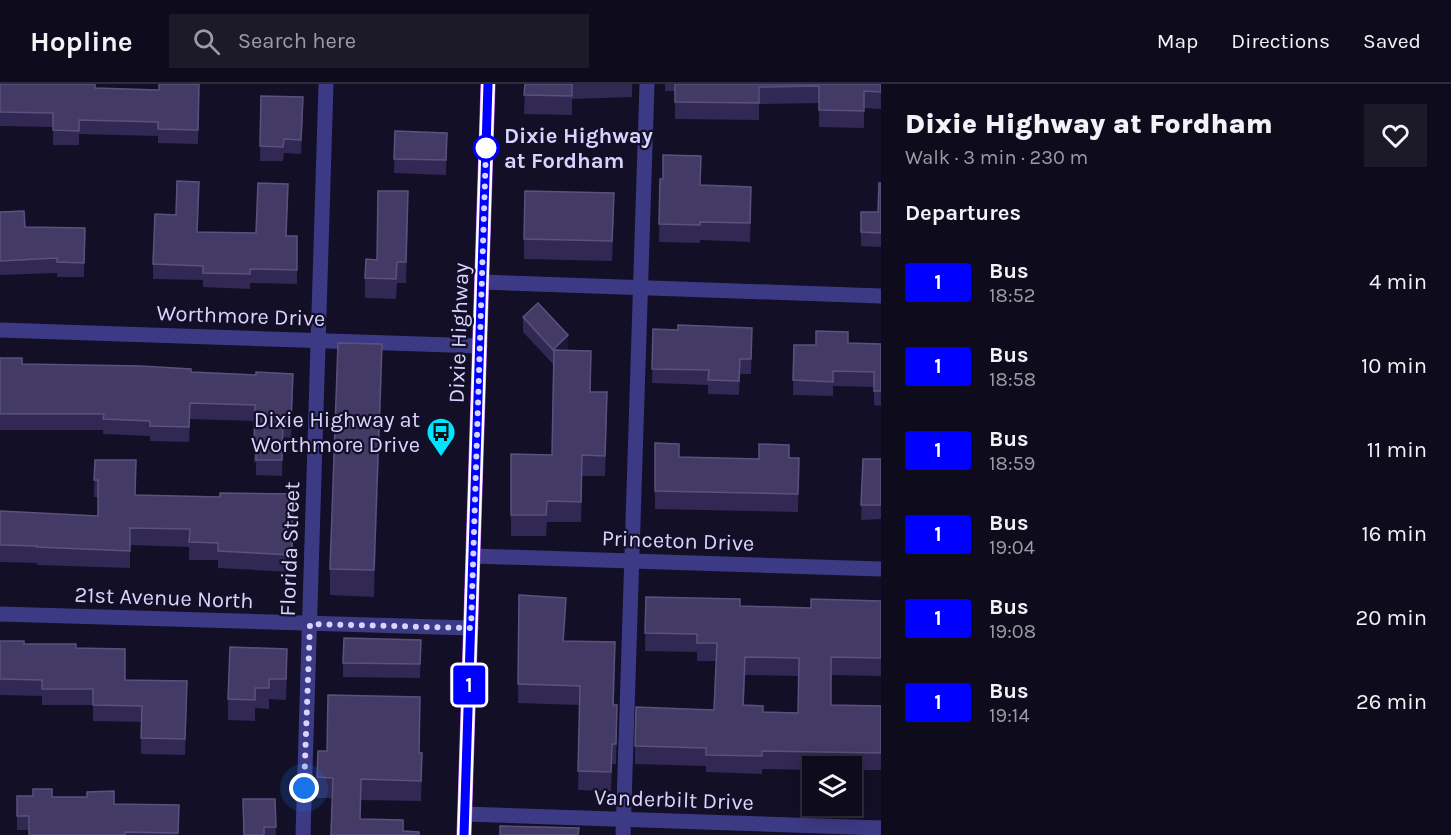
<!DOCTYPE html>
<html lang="en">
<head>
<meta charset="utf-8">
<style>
  body { margin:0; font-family:Karla,sans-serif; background:#1c1929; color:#f1f3f6; height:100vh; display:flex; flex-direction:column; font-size:22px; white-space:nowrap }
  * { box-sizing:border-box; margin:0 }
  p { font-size:20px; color:#9b9ba3 }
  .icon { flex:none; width:33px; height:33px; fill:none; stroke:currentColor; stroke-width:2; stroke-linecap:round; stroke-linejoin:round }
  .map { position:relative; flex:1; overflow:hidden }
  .panel { display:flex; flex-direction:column; background:#0e0b1c; width:570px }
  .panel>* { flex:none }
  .badge { padding:0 12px; border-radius:4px; font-size:21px; line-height:39px }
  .buttons { position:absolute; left:802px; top:672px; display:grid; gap:12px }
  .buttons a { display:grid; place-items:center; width:60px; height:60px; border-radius:0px; background:#0e0b1c; box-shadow:0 3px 15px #0003,0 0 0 2px #2e2b3b; font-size:30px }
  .you { position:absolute; width:30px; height:30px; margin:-15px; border:4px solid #fff; border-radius:50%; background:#1a73e8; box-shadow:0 0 0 9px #1a73e833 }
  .map>.badge { position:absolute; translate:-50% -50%; box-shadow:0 0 0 3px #fff }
  h2 { padding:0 24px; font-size:22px; line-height:54px }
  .round { display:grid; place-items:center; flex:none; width:63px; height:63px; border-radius:0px; background:#1c1929 }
  .overview { display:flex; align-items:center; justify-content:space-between; height:102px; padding:0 24px }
  h1 { font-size:28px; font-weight:800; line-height:45px }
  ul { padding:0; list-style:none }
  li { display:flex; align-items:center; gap:18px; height:84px; padding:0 24px }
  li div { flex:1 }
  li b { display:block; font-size:22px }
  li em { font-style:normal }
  li .badge { min-width:66px; font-weight:700; text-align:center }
  header { display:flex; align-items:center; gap:36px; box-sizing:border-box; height:84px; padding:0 30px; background:#0e0b1c; border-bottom:2px solid #2e2b3b }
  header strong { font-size:28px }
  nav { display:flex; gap:33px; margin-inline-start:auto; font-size:21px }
  .search { width:420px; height:54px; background:#1c1929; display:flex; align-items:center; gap:15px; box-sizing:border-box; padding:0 21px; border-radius:0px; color:#9b9ba3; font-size:22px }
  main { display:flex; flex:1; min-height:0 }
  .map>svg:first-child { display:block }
</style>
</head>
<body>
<header>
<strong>Hopline</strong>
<div class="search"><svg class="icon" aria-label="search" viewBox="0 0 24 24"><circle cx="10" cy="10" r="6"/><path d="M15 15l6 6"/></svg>Search here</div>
<nav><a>Map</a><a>Directions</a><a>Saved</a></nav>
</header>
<main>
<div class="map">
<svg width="881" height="751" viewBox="0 0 881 751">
  <rect width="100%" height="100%" fill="#130f26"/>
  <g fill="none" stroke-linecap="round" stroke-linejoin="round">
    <!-- minor -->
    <g stroke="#3d3a85" stroke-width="15">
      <path d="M 482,198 L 881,212"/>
      <path d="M 473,472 L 881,485"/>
      <path d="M 0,530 L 471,544"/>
      <path d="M 465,730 L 881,744"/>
      <path d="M 303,751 L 326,0"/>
      <path d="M 623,751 L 647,0"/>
    </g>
    <!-- tertiary -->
    <path stroke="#3d3a85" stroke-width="15" d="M 0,246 L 480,262"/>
    <!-- primary -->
    <path stroke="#c25bff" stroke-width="15" d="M 464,751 L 488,0"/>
  </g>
  <!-- wall -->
  <g fill="#312854" fill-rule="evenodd">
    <path d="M 0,0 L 159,6 L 199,0 L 198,60 L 158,59 L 158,52 L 79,50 L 79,61 L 53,61 L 53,43 L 0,42 Z"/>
    <path d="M 525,0 L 632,0 L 632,13 L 572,15 L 572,31 L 524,30 Z"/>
    <path d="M 665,0 L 881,0 L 881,25 L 864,24 L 864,44 L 819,43 L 819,19 L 759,20 L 759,36 L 675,35 L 675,7 L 665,7 Z"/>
    <path d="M 261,12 L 303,27 L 301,70 L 284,69 L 283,77 L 260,77 Z"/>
    <path d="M 395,47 L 447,49 L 446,91 L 394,89 Z"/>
    <path d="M 660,95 L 701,101 L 751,121 L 750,158 L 700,156 L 700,159 L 659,158 Z"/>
    <path d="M 881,99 L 881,163 L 861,162 L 861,128 L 878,128 Z"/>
    <path d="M 288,114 L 286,152 L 297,152 L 297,200 L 250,199 L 250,205 L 203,203 L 203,196 L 153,195 L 153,180 L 198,148 L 256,149 Z"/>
    <path d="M 0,128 L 25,143 L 85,144 L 84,193 L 57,193 L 57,189 L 0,191 Z"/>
    <path d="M 408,128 L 406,199 L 397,199 L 396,215 L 365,214 L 365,194 Z"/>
    <path d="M 614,129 L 612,177 L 524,175 L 524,155 Z"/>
    <path d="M 523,233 L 568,266 L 567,267 L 590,308 L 607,329 L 605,392 L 582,392 L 581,438 L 547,438 L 546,452 L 511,452 L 511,370 L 552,371 L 553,280 L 523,248 Z"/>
    <path d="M 653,245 L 752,258 L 751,290 L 740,290 L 739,311 L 708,310 L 708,301 L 652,299 Z"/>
    <path d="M 848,259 L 881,260 L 881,322 L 874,321 L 874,303 L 833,302 L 833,312 L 793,311 L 794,261 L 816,261 Z"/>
    <path d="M 0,274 L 22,280 L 191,288 L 293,305 L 291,354 L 283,353 L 282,392 L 256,391 L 256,378 L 254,378 L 255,337 L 190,335 L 189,358 L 150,357 L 150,352 L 103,350 L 103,346 L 0,346 Z"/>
    <path d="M 382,287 L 374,513 L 330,511 L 330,485 Z"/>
    <path d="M 655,359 L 679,373 L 759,375 L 799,374 L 798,428 L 655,425 Z"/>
    <path d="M 863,375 L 881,375 L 881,435 L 861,436 Z"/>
    <path d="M 95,376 L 135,411 L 293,428 L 292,488 L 218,484 L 218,476 L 189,476 L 189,463 L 130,461 L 130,484 L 37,481 L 37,479 L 0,478 L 0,427 L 98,432 L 98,413 L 94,413 Z"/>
    <path d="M 519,511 L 566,533 L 564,557 L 615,578 L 614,621 L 617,641 L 616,680 L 612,680 L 611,707 L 578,706 L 580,621 L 518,619 Z"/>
    <path d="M 646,513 L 740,522 L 811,524 L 881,517 L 881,592 L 831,591 L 831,621 L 881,622 L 881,686 L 852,686 L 852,682 L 813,682 L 813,686 L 762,685 L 762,690 L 706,688 L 706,682 L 635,680 L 635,662 L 714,626 L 717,577 L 697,577 L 697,568 L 645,567 ZM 745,591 L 799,592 L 798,629 L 763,628 L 744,621 Z"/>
    <path d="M 421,556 L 420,594 L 343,593 L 343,579 Z"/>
    <path d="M 0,557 L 24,560 L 76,564 L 125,596 L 187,614 L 185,671 L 141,670 L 141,638 L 93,637 L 93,621 L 42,621 L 42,612 L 0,611 Z"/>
    <path d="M 287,586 L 286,616 L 269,615 L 269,625 L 255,624 L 255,637 L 228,636 L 228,615 Z"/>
    <path d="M 419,669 L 422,669 L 421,717 L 361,716 L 331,751 L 332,714 L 317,714 L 317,693 Z"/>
    <path d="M 17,712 L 52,713 L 114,720 L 179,721 L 178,751 L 29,751 L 29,746 L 17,746 Z"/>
    <path d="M 275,715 L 276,751 L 244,751 Z"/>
  </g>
  <!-- shaded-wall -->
  <g fill="#1d163a">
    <path d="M 568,251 L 568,266 L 553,280 L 553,266 Z"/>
    <path d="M 382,260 L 382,287 L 374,513 L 374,486 Z"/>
    <path d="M 566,514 L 566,533 L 563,576 L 563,557 Z"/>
  </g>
  <!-- building -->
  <g fill="#433a66" stroke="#5a527e" stroke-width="1.5" fill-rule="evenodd">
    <path d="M 0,0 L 95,0 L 95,4 L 159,6 L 159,0 L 199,0 L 198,46 L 158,45 L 158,38 L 79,36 L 79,47 L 53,46 L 53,29 L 0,28 Z"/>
    <path d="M 525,0 L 572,0 L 572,12 L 524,11 Z"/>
    <path d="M 675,0 L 881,0 L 881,8 L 864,7 L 864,27 L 819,26 L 819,2 L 759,3 L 759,19 L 675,18 Z"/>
    <path d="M 261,12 L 303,13 L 301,56 L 284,55 L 283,63 L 260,62 Z"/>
    <path d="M 395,47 L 447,49 L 446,76 L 394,75 Z"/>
    <path d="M 663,71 L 701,72 L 700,101 L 751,103 L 750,139 L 700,138 L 700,141 L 659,140 L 660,95 L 663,95 Z"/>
    <path d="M 177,97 L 199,98 L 197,148 L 256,149 L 258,99 L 288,100 L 286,152 L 297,152 L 297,186 L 250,185 L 250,190 L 203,189 L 203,182 L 153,180 L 155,130 L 176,131 Z"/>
    <path d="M 879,99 L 881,99 L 881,149 L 861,148 L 861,128 L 878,128 Z"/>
    <path d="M 378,107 L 408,107 L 406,178 L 397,178 L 396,195 L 365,194 L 366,175 L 377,176 Z"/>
    <path d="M 525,107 L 614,109 L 612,157 L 524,155 Z"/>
    <path d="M 24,127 L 25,143 L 85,144 L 84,179 L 57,178 L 57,174 L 0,177 L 0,128 Z"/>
    <path d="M 538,219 L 568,251 L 553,266 L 523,233 Z"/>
    <path d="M 678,241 L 752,244 L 751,275 L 740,275 L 739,297 L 708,296 L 709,286 L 652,285 L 653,245 L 678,246 Z"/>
    <path d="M 816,247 L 848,248 L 848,259 L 881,260 L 881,307 L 874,307 L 874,288 L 833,287 L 833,298 L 793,296 L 794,261 L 816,261 Z"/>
    <path d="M 338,259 L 382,260 L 374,486 L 330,485 Z"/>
    <path d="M 554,266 L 591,267 L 590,308 L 607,308 L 605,372 L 582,371 L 581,418 L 547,417 L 546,431 L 511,431 L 511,370 L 552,371 Z"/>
    <path d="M 0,274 L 22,274 L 22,280 L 141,282 L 191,285 L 191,288 L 256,291 L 256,288 L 293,290 L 291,338 L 283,338 L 282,376 L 256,376 L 256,363 L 254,363 L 255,321 L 190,319 L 189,343 L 150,342 L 150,337 L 103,335 L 104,330 L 0,330 Z"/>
    <path d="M 655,359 L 679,360 L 679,373 L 759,375 L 759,360 L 789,361 L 789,374 L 799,374 L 798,410 L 655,407 Z"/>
    <path d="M 863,375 L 881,375 L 881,421 L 861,421 Z"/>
    <path d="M 95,376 L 136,376 L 135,411 L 220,413 L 220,409 L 293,410 L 292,471 L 218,467 L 218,459 L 189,458 L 190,445 L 130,444 L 130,467 L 37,463 L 37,462 L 0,461 L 0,427 L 98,432 L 98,396 L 94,396 Z"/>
    <path d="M 519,511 L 566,514 L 563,557 L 615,558 L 613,621 L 617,621 L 616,660 L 612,660 L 611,688 L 578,687 L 580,602 L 518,600 Z"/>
    <path d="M 646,513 L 740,515 L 740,522 L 811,524 L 811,515 L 881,517 L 881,574 L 831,573 L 831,621 L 881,622 L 881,669 L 762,667 L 762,672 L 706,671 L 706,664 L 635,662 L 636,623 L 714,626 L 717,559 L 697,559 L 697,550 L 645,549 ZM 745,573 L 799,574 L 798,629 L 763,628 L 763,622 L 743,621 Z"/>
    <path d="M 344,554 L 421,556 L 420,580 L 343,579 Z"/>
    <path d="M 0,557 L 24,557 L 24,560 L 76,560 L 76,564 L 125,565 L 125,596 L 187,597 L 185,655 L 141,654 L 142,622 L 93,621 L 93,605 L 42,605 L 42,596 L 0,595 Z"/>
    <path d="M 230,563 L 287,565 L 286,595 L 269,595 L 269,604 L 255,604 L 255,616 L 228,615 Z"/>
    <path d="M 328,611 L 420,613 L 419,669 L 422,669 L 421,697 L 361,695 L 360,735 L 403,736 L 403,747 L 419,748 L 419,751 L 331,751 L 333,694 L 317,693 L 318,667 L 327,667 Z"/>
    <path d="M 33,705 L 52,705 L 52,713 L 87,713 L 87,708 L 114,707 L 114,720 L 179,721 L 178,749 L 125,748 L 125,751 L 29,751 L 29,732 L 17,732 L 17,712 L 33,712 Z"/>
    <path d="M 243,715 L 275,715 L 276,743 L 264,743 L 264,751 L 244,751 Z"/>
    <path d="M 500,742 L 579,744 L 578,751 L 500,751 Z"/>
  </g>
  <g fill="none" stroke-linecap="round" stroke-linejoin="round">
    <!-- line casing -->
    <g stroke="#fff" stroke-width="14">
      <path id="line" d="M 464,751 L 488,0"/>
    </g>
    <!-- line -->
    <use href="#line" stroke="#00f" stroke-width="9"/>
    <!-- walk -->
    <path stroke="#d9d4ff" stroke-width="6" stroke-dasharray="0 10.8" d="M 304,704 L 310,540 L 471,544 L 486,64"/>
  </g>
  <!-- icons -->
  <defs>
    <g id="bus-pin" transform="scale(1.5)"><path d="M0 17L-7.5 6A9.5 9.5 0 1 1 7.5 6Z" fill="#00e5ff" stroke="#130f26"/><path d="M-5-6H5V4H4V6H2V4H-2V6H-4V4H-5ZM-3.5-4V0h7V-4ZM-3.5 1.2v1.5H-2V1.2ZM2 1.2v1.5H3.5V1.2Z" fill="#111"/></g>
  </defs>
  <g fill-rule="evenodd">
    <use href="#bus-pin" x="441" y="348"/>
  </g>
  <!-- markers -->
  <circle fill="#fff" stroke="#00f" stroke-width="3" cx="486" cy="64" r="12"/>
  <g text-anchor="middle" stroke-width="4.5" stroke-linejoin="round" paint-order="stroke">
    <!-- stop labels -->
    <g font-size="22" font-weight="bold" fill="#d9d4ff" stroke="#130f26" text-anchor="start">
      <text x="504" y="59">Dixie Highway<tspan x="504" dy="25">at Fordham</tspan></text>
    </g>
    <!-- street labels -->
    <g font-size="22" fill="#d9d4ff" stroke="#130f26">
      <text transform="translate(241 231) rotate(2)" y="8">Worthmore Drive</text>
      <text transform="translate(458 249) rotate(-88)" y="8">Dixie Highway</text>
      <text transform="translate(678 456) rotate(2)" y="8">Princeton Drive</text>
      <text transform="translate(289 465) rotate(-88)" y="8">Florida Street</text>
      <text transform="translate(164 513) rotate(2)" y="8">21st Avenue North</text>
      <text transform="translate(674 715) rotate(2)" y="8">Vanderbilt Drive</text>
    </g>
    <!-- poi labels -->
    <g font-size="22" fill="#d9d4ff" stroke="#130f26" text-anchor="end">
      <text x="420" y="343">Dixie Highway at<tspan x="420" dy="25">Worthmore Drive</tspan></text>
    </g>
  </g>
</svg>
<div class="buttons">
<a><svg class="icon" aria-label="layers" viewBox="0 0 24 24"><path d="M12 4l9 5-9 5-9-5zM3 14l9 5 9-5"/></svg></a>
</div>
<div class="you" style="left:304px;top:704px"></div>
<b class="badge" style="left:469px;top:601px;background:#00f;color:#fff">1</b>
</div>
<section class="panel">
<div class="overview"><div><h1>Dixie Highway at Fordham</h1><p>Walk · 3 min · 230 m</p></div><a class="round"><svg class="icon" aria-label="heart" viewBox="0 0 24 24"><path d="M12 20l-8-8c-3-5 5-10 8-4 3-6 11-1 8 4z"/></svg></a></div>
<h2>Departures</h2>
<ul>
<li><span class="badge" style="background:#00f;color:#fff">1</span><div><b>Bus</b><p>18:52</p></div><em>4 min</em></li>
<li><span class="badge" style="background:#00f;color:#fff">1</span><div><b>Bus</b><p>18:58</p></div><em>10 min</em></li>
<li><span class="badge" style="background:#00f;color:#fff">1</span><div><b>Bus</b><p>18:59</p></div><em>11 min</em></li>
<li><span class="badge" style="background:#00f;color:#fff">1</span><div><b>Bus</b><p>19:04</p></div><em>16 min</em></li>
<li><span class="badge" style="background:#00f;color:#fff">1</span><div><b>Bus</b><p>19:08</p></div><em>20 min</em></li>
<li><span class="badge" style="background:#00f;color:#fff">1</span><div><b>Bus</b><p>19:14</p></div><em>26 min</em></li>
</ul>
</section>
</main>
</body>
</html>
